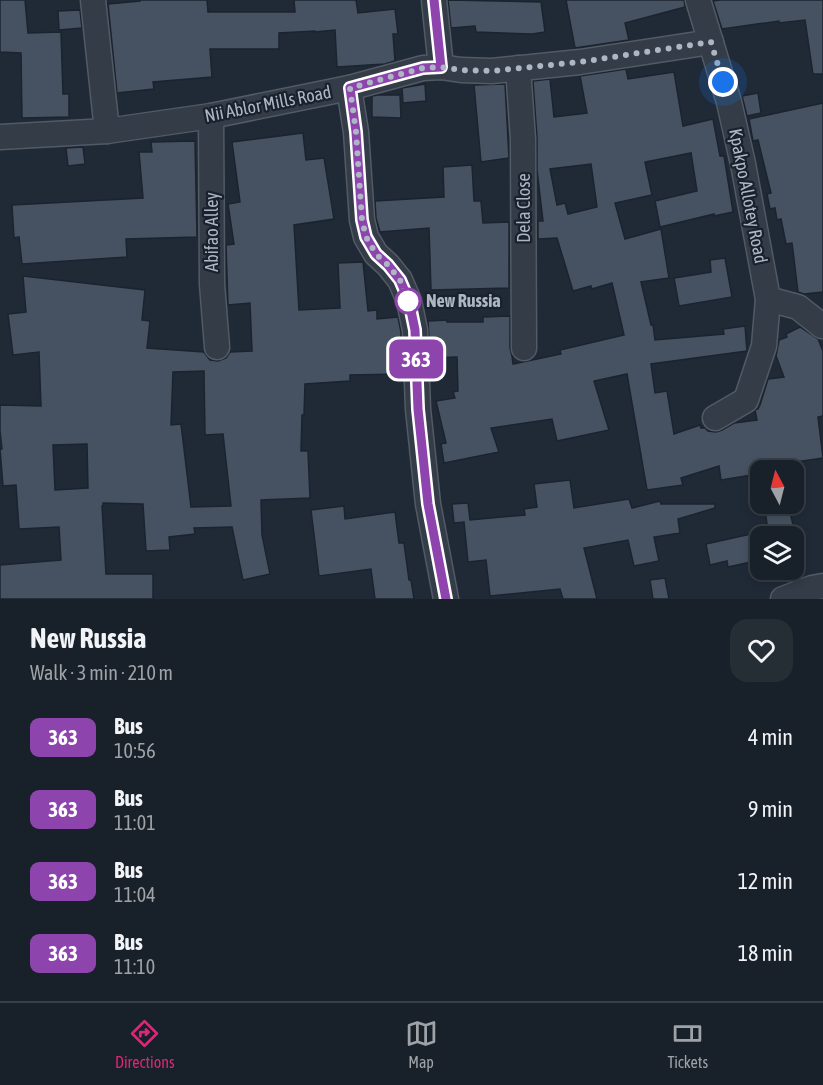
<!DOCTYPE html>
<html lang="en">
<head>
<meta charset="utf-8">
<style>
  body { margin:0; font-family:"Asap Condensed",sans-serif; background:#252d35; color:#f1f3f6; height:100vh; display:flex; flex-direction:column; font-size:22px; white-space:nowrap }
  * { box-sizing:border-box; margin:0 }
  p { font-size:20px; color:#9fa3a8 }
  .icon { flex:none; width:33px; height:33px; fill:none; stroke:currentColor; stroke-width:2; stroke-linecap:round; stroke-linejoin:round }
  .map { position:relative; height:599px; overflow:hidden }
  .sheet { display:flex; flex-direction:column; background:#182029; flex:1 }
  .sheet>* { flex:none }
  .badge { padding:0 12px; border-radius:9px; font-size:21px; line-height:39px }
  .needle { width:39px; rotate:353deg }
  .tools { position:absolute; left:750px; top:460px; display:grid; gap:12px }
  .tools a { display:grid; place-items:center; width:54px; height:54px; border-radius:12px; background:#182029; box-shadow:0 3px 9px #0003,0 0 0 2px #363e46; font-size:30px }
  .you { position:absolute; width:30px; height:30px; margin:-15px; border:4px solid #fff; border-radius:50%; background:#1a73e8; box-shadow:0 0 0 9px #1a73e833 }
  .map>.badge { position:absolute; translate:-50% -50%; box-shadow:0 0 0 3px #fff }
  .round { display:grid; place-items:center; flex:none; width:63px; height:63px; border-radius:18px; background:#252d35 }
  .head { display:flex; align-items:center; justify-content:space-between; height:102px; padding:0 30px }
  h1 { font-size:28px; font-weight:700; line-height:45px }
  ul { padding:0; list-style:none }
  li { display:flex; align-items:center; gap:18px; height:72px; padding:0 30px }
  li div { flex:1 }
  li b { display:block; font-size:22px }
  li em { font-style:normal }
  li .badge { min-width:66px; font-weight:700; text-align:center }
  .tab-bar { display:flex; justify-content:space-around; align-items:center; height:84px; border-top:2px solid #363e46; background:#182029; font-size:16px; color:#9fa3a8 }
  .tab-bar a { display:grid; justify-items:center; gap:3px }
  .tab-bar .on { color:#db2777 }
  .map>svg:first-child { display:block }
</style>
</head>
<body>
<div class="map">
<svg width="823" height="599" viewBox="0 0 823 599">
  <rect width="100%" height="100%" fill="#202a37"/>
  <!-- building -->
  <g fill="#465261" stroke="#1b232e" stroke-width="1.5" fill-rule="evenodd">
    <path d="M 0,0 L 25,0 L 28,33 L 61,32 L 63,94 L 69,94 L 69,117 L 22,118 L 21,53 L 0,52 Z"/>
    <path d="M 140,0 L 207,0 L 208,12 L 295,12 L 294,0 L 356,0 L 358,13 L 395,9 L 398,34 L 393,34 L 395,61 L 385,64 L 337,67 L 335,30 L 315,32 L 315,31 L 279,33 L 279,49 L 210,49 L 212,77 L 153,82 L 154,89 L 117,93 L 108,4 L 140,1 Z"/>
    <path d="M 448,0 L 541,2 L 545,32 L 532,34 L 476,32 L 475,26 L 451,28 Z"/>
    <path d="M 566,0 L 684,0 L 685,7 L 625,23 L 629,40 L 575,48 Z"/>
    <path d="M 720,0 L 823,0 L 823,74 L 813,74 L 805,20 L 779,23 L 779,21 L 722,29 L 713,1 Z"/>
    <path d="M 80,10 L 82,28 L 59,30 L 58,11 Z"/>
    <path d="M 626,69 L 628,79 L 674,72 L 683,126 L 713,119 L 720,156 L 724,156 L 733,212 L 714,216 L 714,214 L 660,227 L 655,201 L 697,191 L 691,153 L 645,162 L 652,195 L 615,203 L 625,239 L 661,229 L 669,278 L 641,282 L 651,325 L 653,325 L 655,340 L 724,334 L 723,329 L 745,326 L 747,351 L 651,364 L 655,393 L 667,391 L 674,434 L 700,425 L 701,428 L 705,428 L 708,431 L 716,432 L 722,430 L 734,423 L 757,420 L 755,410 L 758,409 L 760,405 L 768,379 L 784,377 L 776,356 L 779,340 L 787,337 L 786,334 L 800,327 L 818,339 L 823,351 L 823,416 L 818,417 L 823,458 L 796,462 L 796,467 L 760,471 L 757,473 L 758,474 L 721,480 L 719,466 L 681,478 L 683,485 L 647,490 L 627,374 L 594,381 L 609,430 L 557,441 L 552,419 L 491,428 L 499,452 L 444,463 L 441,444 L 446,443 L 436,401 L 455,398 L 453,392 L 458,391 L 457,357 L 430,358 L 428,321 L 447,320 L 447,322 L 483,322 L 483,317 L 510,316 L 510,348 L 512,356 L 513,364 L 561,354 L 560,350 L 624,335 L 612,283 L 592,289 L 591,286 L 573,291 L 557,238 L 538,239 L 538,221 L 543,221 L 537,170 L 537,138 L 533,81 L 550,79 L 554,117 L 587,113 L 580,76 ZM 591,164 L 597,207 L 568,214 L 565,203 L 557,205 L 550,169 Z"/>
    <path d="M 425,84 L 426,101 L 403,103 L 402,88 Z"/>
    <path d="M 505,84 L 509,158 L 481,162 L 474,85 Z"/>
    <path d="M 758,93 L 761,113 L 747,116 L 742,96 Z"/>
    <path d="M 378,95 L 400,95 L 401,118 L 372,117 L 372,96 Z"/>
    <path d="M 823,103 L 823,292 L 804,294 L 798,292 L 792,243 L 786,244 L 781,219 L 777,220 L 775,208 L 770,209 L 767,194 L 771,193 L 758,140 L 753,141 L 749,119 Z"/>
    <path d="M 303,133 L 306,160 L 324,158 L 334,219 L 294,225 L 299,310 L 340,308 L 338,263 L 363,262 L 368,311 L 377,310 L 377,319 L 398,317 L 401,332 L 401,374 L 350,375 L 350,381 L 305,384 L 304,415 L 302,415 L 301,451 L 308,451 L 310,498 L 261,500 L 262,535 L 270,574 L 243,580 L 232,527 L 194,528 L 195,534 L 169,537 L 170,550 L 146,551 L 143,504 L 103,503 L 103,506 L 102,506 L 106,574 L 153,574 L 153,599 L 0,599 L 0,565 L 61,560 L 59,527 L 19,529 L 16,485 L 3,486 L 0,449 L 2,449 L 0,431 L 0,405 L 41,406 L 39,352 L 13,355 L 8,314 L 26,312 L 23,276 L 145,290 L 142,320 L 150,321 L 147,348 L 204,352 L 210,360 L 218,361 L 226,358 L 230,352 L 252,351 L 250,303 L 228,305 L 226,245 L 234,244 L 228,204 L 240,202 L 232,142 ZM 204,371 L 205,435 L 223,434 L 231,506 L 191,507 L 181,424 L 171,425 L 173,372 ZM 87,444 L 88,488 L 55,490 L 53,445 Z"/>
    <path d="M 195,141 L 197,237 L 126,239 L 127,257 L 22,264 L 19,237 L 14,238 L 12,205 L 143,198 L 139,152 L 152,152 L 151,142 Z"/>
    <path d="M 83,147 L 85,164 L 68,166 L 66,148 Z"/>
    <path d="M 472,165 L 474,201 L 481,201 L 483,223 L 509,222 L 509,288 L 431,290 L 429,228 L 380,232 L 376,218 L 375,201 L 444,197 L 443,167 Z"/>
    <path d="M 725,258 L 732,297 L 679,306 L 674,278 L 711,272 L 710,260 Z"/>
    <path d="M 570,480 L 574,508 L 629,499 L 632,508 L 660,501 L 661,504 L 715,504 L 715,508 L 678,519 L 680,533 L 654,537 L 659,561 L 634,566 L 628,540 L 584,548 L 597,599 L 563,599 L 560,589 L 490,596 L 486,560 L 468,562 L 464,522 L 454,523 L 452,504 L 468,503 L 470,520 L 525,515 L 524,509 L 537,507 L 534,484 Z"/>
    <path d="M 764,504 L 788,504 L 796,537 L 769,537 Z"/>
    <path d="M 344,506 L 345,519 L 395,512 L 399,543 L 404,543 L 409,580 L 411,580 L 414,599 L 375,599 L 371,569 L 319,576 L 311,510 Z"/>
    <path d="M 760,532 L 760,560 L 728,567 L 727,561 L 710,565 L 706,544 Z"/>
    <path d="M 665,578 L 669,599 L 653,599 L 650,580 Z"/>
  </g>
  <g fill="none" stroke-linecap="round" stroke-linejoin="round">
    <!-- minor casing -->
    <g stroke="#515a65" stroke-width="27">
      <g id="minor">
        <path d="M 93,0 L 107,131"/>
        <path d="M 434,0 L 441,67"/>
        <path d="M 698,0 L 729,102 L 743,164 L 768,299 L 764,346 L 746,400 L 715,418"/>
        <path d="M 518,68 L 523,139 L 524,348"/>
        <path d="M 349,88 L 356,132 L 362,220 L 366,237 L 376,254 L 388,265 L 400,280 L 409,301 L 415,330 L 418,409 L 428,504 L 446,599"/>
        <path d="M 211,116 L 212,284 L 217,347"/>
        <path d="M 0,137 L 107,131 L 211,116 L 349,88 L 423,68 L 441,67 L 461,70 L 492,71 L 580,62 L 711,42"/>
        <path d="M 768,299 L 798,307 L 822,326"/>
        <path d="M 783,599 L 812,588 L 823,586"/>
      </g>
    </g>
    <!-- minor -->
    <use href="#minor" stroke="#333c47" stroke-width="24"/>
  </g>
  <g fill="none" stroke-linecap="round" stroke-linejoin="round">
    <!-- line casing -->
    <g stroke="#fff" stroke-width="14">
      <path id="line" d="M 434,0 L 441,67 L 423,68 L 350,88 L 356,132 L 362,220 L 366,237 L 376,254 L 388,265 L 400,280 L 409,301 L 415,330 L 418,409 L 428,504 L 446,599"/>
    </g>
    <!-- line -->
    <use href="#line" stroke="#8e44ad" stroke-width="9"/>
    <!-- walk -->
    <path stroke="#adb7c4" stroke-width="6" stroke-dasharray="0 10.8" d="M 408,301 L 400,280 L 388,265 L 376,254 L 366,237 L 362,220 L 356,132 L 350,88 L 423,68 L 441,67 L 460,70 L 492,71 L 580,62 L 711,42 L 723,82"/>
  </g>
  <!-- markers -->
  <circle fill="#fff" stroke="#8e44ad" stroke-width="3" cx="408" cy="301" r="12"/>
  <g text-anchor="middle" stroke-width="4.5" stroke-linejoin="round" paint-order="stroke">
    <!-- street labels -->
    <g font-size="18" fill="#adb7c4" stroke="#19212c">
      <text transform="translate(268 104) rotate(-11)" y="6">Nii Ablor Mills Road</text>
      <text transform="translate(748 196) rotate(79)" y="6">Kpakpo Allotey Road</text>
      <text transform="translate(524 208) rotate(-90)" y="6">Dela Close</text>
      <text transform="translate(212 232) rotate(-90)" y="6">Abifao Alley</text>
    </g>
    <!-- stop labels -->
    <g font-size="18" font-weight="bold" fill="#adb7c4" stroke="#19212c" text-anchor="start">
      <text x="426" y="307">New Russia</text>
    </g>
  </g>
</svg>
<div class="tools">
<a><svg class="needle" viewBox="-14 -14 28 28"><path d="M0-13l5 13h-10z" fill="#e53935"/><path d="M0 13l5-13h-10z" fill="#9fa3a8"/></svg></a>
<a><svg class="icon" aria-label="layers" viewBox="0 0 24 24"><path d="M12 4l9 5-9 5-9-5zM3 14l9 5 9-5"/></svg></a>
</div>
<div class="you" style="left:723px;top:82px"></div>
<b class="badge" style="left:416px;top:359px;background:#8e44ad;color:#fff">363</b>
</div>
<section class="sheet">
<div class="head"><div><h1>New Russia</h1><p>Walk · 3 min · 210 m</p></div><a class="round"><svg class="icon" aria-label="heart" viewBox="0 0 24 24"><path d="M12 20l-8-8c-3-5 5-10 8-4 3-6 11-1 8 4z"/></svg></a></div>
<ul>
<li><span class="badge" style="background:#8e44ad;color:#fff">363</span><div><b>Bus</b><p>10:56</p></div><em>4 min</em></li>
<li><span class="badge" style="background:#8e44ad;color:#fff">363</span><div><b>Bus</b><p>11:01</p></div><em>9 min</em></li>
<li><span class="badge" style="background:#8e44ad;color:#fff">363</span><div><b>Bus</b><p>11:04</p></div><em>12 min</em></li>
<li><span class="badge" style="background:#8e44ad;color:#fff">363</span><div><b>Bus</b><p>11:10</p></div><em>18 min</em></li>
</ul>
</section>
<nav class="tab-bar">
<a class="on"><svg class="icon" aria-label="directions" viewBox="0 0 24 24"><path d="M12 3l9 9-9 9-9-9zM9 14v-3h6M13 9l2 2-2 2"/></svg>Directions</a>
<a><svg class="icon" aria-label="map" viewBox="0 0 24 24"><path d="M3 6l6-2 6 2 6-2v14l-6 2-6-2-6 2zM9 4v14M15 6v14"/></svg>Map</a>
<a><svg class="icon" aria-label="tickets" viewBox="0 0 24 24"><path d="M3 7h18v10H3zM15 7v10"/></svg>Tickets</a>
</nav>
</body>
</html>
